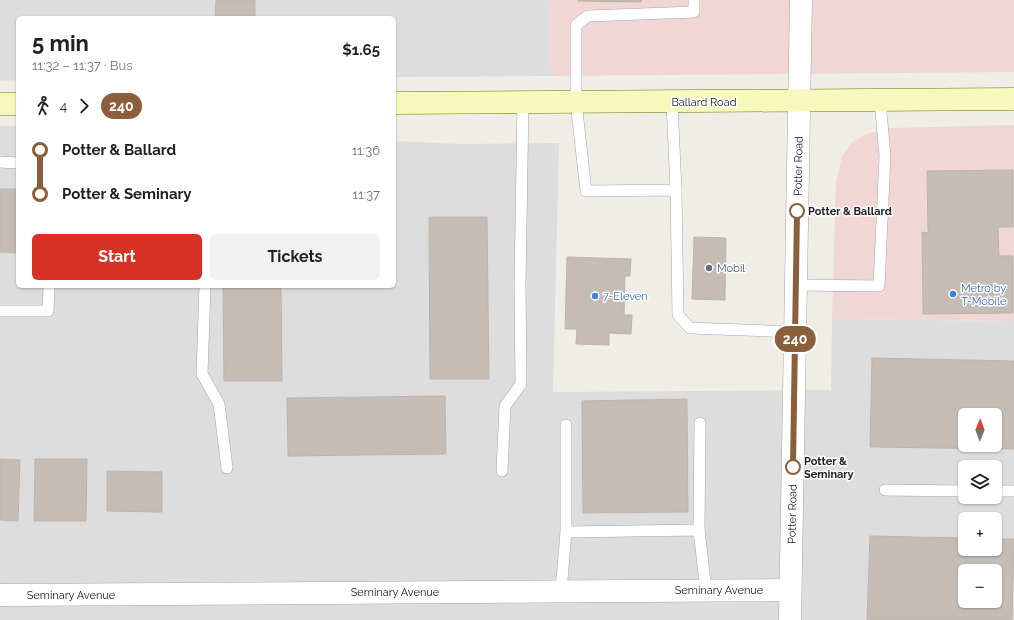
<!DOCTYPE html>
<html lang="en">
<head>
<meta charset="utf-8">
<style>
  body { margin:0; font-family:Raleway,sans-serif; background:#f2f2f2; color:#202124; height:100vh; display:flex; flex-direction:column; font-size:15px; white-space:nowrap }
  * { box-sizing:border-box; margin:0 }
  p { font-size:13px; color:#757577 }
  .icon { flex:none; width:22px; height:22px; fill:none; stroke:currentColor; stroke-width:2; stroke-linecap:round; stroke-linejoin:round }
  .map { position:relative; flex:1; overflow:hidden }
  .side { position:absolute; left:16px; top:16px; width:380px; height:272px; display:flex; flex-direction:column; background:#fff; border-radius:6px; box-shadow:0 1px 3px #0004 }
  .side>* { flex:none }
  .badge { padding:0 8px; border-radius:13px; font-size:14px; line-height:26px }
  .needle { width:26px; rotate:1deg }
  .buttons { position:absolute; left:958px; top:408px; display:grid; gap:8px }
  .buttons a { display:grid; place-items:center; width:44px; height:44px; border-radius:6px; background:#fff; box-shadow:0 1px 3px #0004; font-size:20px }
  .map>.badge { position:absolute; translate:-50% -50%; box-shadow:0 0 0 2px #fff }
  .legs { display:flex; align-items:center; gap:6px; height:44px; padding:0 16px; font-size:13px }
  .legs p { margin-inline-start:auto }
  .head { display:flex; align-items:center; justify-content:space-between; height:68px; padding:0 16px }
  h1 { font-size:22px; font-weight:700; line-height:30px }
  .action { display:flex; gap:8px; margin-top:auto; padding:8px 16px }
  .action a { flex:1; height:46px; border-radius:6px; background:#d93025; color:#fff; font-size:16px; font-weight:700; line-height:46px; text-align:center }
  .action a+a { background:#f2f2f2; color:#202124 }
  ul { padding:0 16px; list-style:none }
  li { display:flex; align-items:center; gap:14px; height:44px; font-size:15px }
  li i { display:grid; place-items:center; width:6px; height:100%; margin:0 5px; background:currentColor }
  li i::after { content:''; width:10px; height:10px; margin:-5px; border:3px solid; border-radius:50%; background:#fff }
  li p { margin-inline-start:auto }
  li:first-child i { background:linear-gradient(#0000 50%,currentColor 0) }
  li:last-child i { background:linear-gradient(currentColor 50%,#0000 0) }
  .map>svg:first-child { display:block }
</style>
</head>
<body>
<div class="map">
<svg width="1014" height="620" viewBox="0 0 1014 620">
  <rect width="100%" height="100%" fill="#f0ede6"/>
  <!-- residential -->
  <g fill="#dedddd" fill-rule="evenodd">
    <path d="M 0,0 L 550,0 L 551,76 L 394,77 L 394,18 L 18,18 L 18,80 L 0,81 Z"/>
    <path d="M 0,126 L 18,126 L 18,286 L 394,286 L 394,141 L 460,144 L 559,143 L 553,392 L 831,390 L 832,319 L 1014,321 L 1014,620 L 0,620 ZM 965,415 L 995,415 L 995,445 L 965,445 ZM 965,467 L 995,467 L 995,497 L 965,497 ZM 965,519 L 995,519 L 995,549 L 965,549 ZM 965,571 L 995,571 L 995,601 L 965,601 Z"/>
  </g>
  <!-- commercial -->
  <g fill="#f0d7d6">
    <path d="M 550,0 L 1014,0 L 1014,72 L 551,76 Z"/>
    <path d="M 1014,125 L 1014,321 L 832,319 L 836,182 L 842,156 L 852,142 L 867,134 L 888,128 Z"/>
  </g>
  <!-- building -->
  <g fill="#c5bcb6" stroke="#c1b3a9" fill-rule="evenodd">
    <path d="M 216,0 L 255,0 L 255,18 L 215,18 Z"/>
    <path d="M 578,0 L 641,0 L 641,2 L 578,1 Z"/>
    <path d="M 1013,170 L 1013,227 L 998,227 L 999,256 L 1013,256 L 1013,313 L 923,314 L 922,232 L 928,233 L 927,171 Z"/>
    <path d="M 0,189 L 18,189 L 18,253 L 0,252 Z"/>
    <path d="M 429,217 L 487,217 L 489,379 L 430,379 Z"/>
    <path d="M 694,237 L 726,238 L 725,300 L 692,299 Z"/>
    <path d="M 567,257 L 631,259 L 630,276 L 625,276 L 624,315 L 632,315 L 631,334 L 609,333 L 609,345 L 576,344 L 577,329 L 565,329 Z"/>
    <path d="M 223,286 L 281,286 L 282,381 L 224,381 Z"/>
    <path d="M 872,358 L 1014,361 L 1014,449 L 870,447 ZM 965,415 L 995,415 L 995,445 L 965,445 Z"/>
    <path d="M 445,396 L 446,454 L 288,456 L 287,398 Z"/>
    <path d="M 687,399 L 688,512 L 583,513 L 582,401 Z"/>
    <path d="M 0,459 L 20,460 L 18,521 L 0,520 Z"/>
    <path d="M 35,459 L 87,459 L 86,521 L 34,521 Z"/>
    <path d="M 107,471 L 162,472 L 162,512 L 107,511 Z"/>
    <path d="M 870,536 L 965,538 L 965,549 L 995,549 L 995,539 L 1014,539 L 1012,620 L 867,620 ZM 965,571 L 995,571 L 995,601 L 965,601 Z"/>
  </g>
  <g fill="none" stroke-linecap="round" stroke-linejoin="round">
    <!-- lane casing -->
    <g stroke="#a7a7a7" stroke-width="12">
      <g id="lane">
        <path d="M 694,0 L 694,12 L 588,16 L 576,25 L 576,102 L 586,191 L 676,190 L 678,315 L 690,328 L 795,332"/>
        <path d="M 672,102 L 676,190"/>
        <path d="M 0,162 L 18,163"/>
        <path d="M 796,285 L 879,286 L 885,156 L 880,101"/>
        <path d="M 205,286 L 202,374 L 219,404 L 227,468"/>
        <path d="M 0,311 L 48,311 L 49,286"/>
        <path d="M 502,471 L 505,406 L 521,384 L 520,284 L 523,102"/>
        <path d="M 885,490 L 965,491"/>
        <path d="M 995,491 L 1014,491"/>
        <path d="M 699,530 L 700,423"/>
        <path d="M 566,532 L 566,425"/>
        <path d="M 561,591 L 566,532 L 699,530 L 706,591"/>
      </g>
    </g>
    <!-- street casing -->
    <g stroke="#a7a7a7" stroke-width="23">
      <g id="street">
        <path d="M 0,595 L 790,590"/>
        <path d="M 790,620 L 801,0"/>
      </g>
    </g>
    <!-- secondary casing -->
    <g stroke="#6b7508" stroke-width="23">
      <g id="secondary">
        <path d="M 394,103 L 1014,99"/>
        <path d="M 0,104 L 18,104"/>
      </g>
    </g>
    <!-- lane -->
    <use href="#lane" stroke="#fff" stroke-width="11"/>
    <!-- street -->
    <use href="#street" stroke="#fff" stroke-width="22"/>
    <!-- secondary -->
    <use href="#secondary" stroke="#f6f8bc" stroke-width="22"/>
  </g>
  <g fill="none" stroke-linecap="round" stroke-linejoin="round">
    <!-- line-1 casing -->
    <g stroke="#fff" stroke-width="9">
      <path id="line-1" d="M 793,467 L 797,211"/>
    </g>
    <!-- line-1 -->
    <use href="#line-1" stroke="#8b5e3c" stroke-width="6"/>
  </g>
  <!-- markers -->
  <g fill="#fff" stroke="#8b5e3c" stroke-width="2">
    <circle cx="797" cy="211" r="7"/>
    <circle cx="793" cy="467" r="7"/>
  </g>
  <circle fill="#5c6f8a" stroke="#fff" stroke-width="1.5" cx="709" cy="268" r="4"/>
  <g fill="#3f7fe0" stroke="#fff" stroke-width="1.5">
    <circle cx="953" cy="294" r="4"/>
    <circle cx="595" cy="296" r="4"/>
  </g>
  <g text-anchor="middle" stroke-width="3" stroke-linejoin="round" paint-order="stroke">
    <!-- street labels -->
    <g font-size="11" fill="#202020" stroke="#fff">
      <text x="704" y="106">Ballard Road</text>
      <text transform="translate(798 166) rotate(-89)" y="4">Potter Road</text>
      <text transform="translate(792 514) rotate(-89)" y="4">Potter Road</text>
      <text x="719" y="594">Seminary Avenue</text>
      <text x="395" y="596">Seminary Avenue</text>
      <text x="71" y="599">Seminary Avenue</text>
    </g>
    <!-- stop labels -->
    <g font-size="11" font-weight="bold" fill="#202020" stroke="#fff" text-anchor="start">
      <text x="808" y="215">Potter &amp; Ballard</text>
      <text x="804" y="465">Potter &amp;<tspan x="804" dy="13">Seminary</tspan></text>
    </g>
    <!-- service labels -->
    <g font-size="11" fill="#4e5e75" stroke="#fff" text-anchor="start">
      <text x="717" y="272">Mobil</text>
    </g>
    <!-- shop labels -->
    <g font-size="11" fill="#366cbe" stroke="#fff" text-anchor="start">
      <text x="961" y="292">Metro by<tspan x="961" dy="13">T-Mobile</tspan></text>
      <text x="603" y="300">7-Eleven</text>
    </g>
  </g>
</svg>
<div class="buttons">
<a><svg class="needle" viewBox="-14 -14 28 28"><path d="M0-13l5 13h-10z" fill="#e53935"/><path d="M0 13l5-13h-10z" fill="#757577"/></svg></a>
<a><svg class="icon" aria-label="layers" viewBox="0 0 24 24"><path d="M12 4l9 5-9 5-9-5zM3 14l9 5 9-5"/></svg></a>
<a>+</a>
<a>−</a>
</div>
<b class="badge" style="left:795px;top:339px;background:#8b5e3c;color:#fff">240</b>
<section class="side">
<div class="head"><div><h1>5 min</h1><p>11:32 – 11:37 · Bus</p></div><b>$1.65</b></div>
<div class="legs"><svg class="icon" aria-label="walk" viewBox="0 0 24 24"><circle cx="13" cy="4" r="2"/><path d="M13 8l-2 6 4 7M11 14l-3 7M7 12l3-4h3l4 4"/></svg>4<svg class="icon" aria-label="forward" viewBox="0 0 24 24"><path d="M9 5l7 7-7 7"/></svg><b class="badge" style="background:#8b5e3c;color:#fff">240</b></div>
<ul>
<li><i style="color:#8b5e3c"></i><b>Potter &amp; Ballard</b><p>11:36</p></li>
<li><i style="color:#8b5e3c"></i><b>Potter &amp; Seminary</b><p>11:37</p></li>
</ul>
<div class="action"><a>Start</a><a>Tickets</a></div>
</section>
</div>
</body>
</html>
